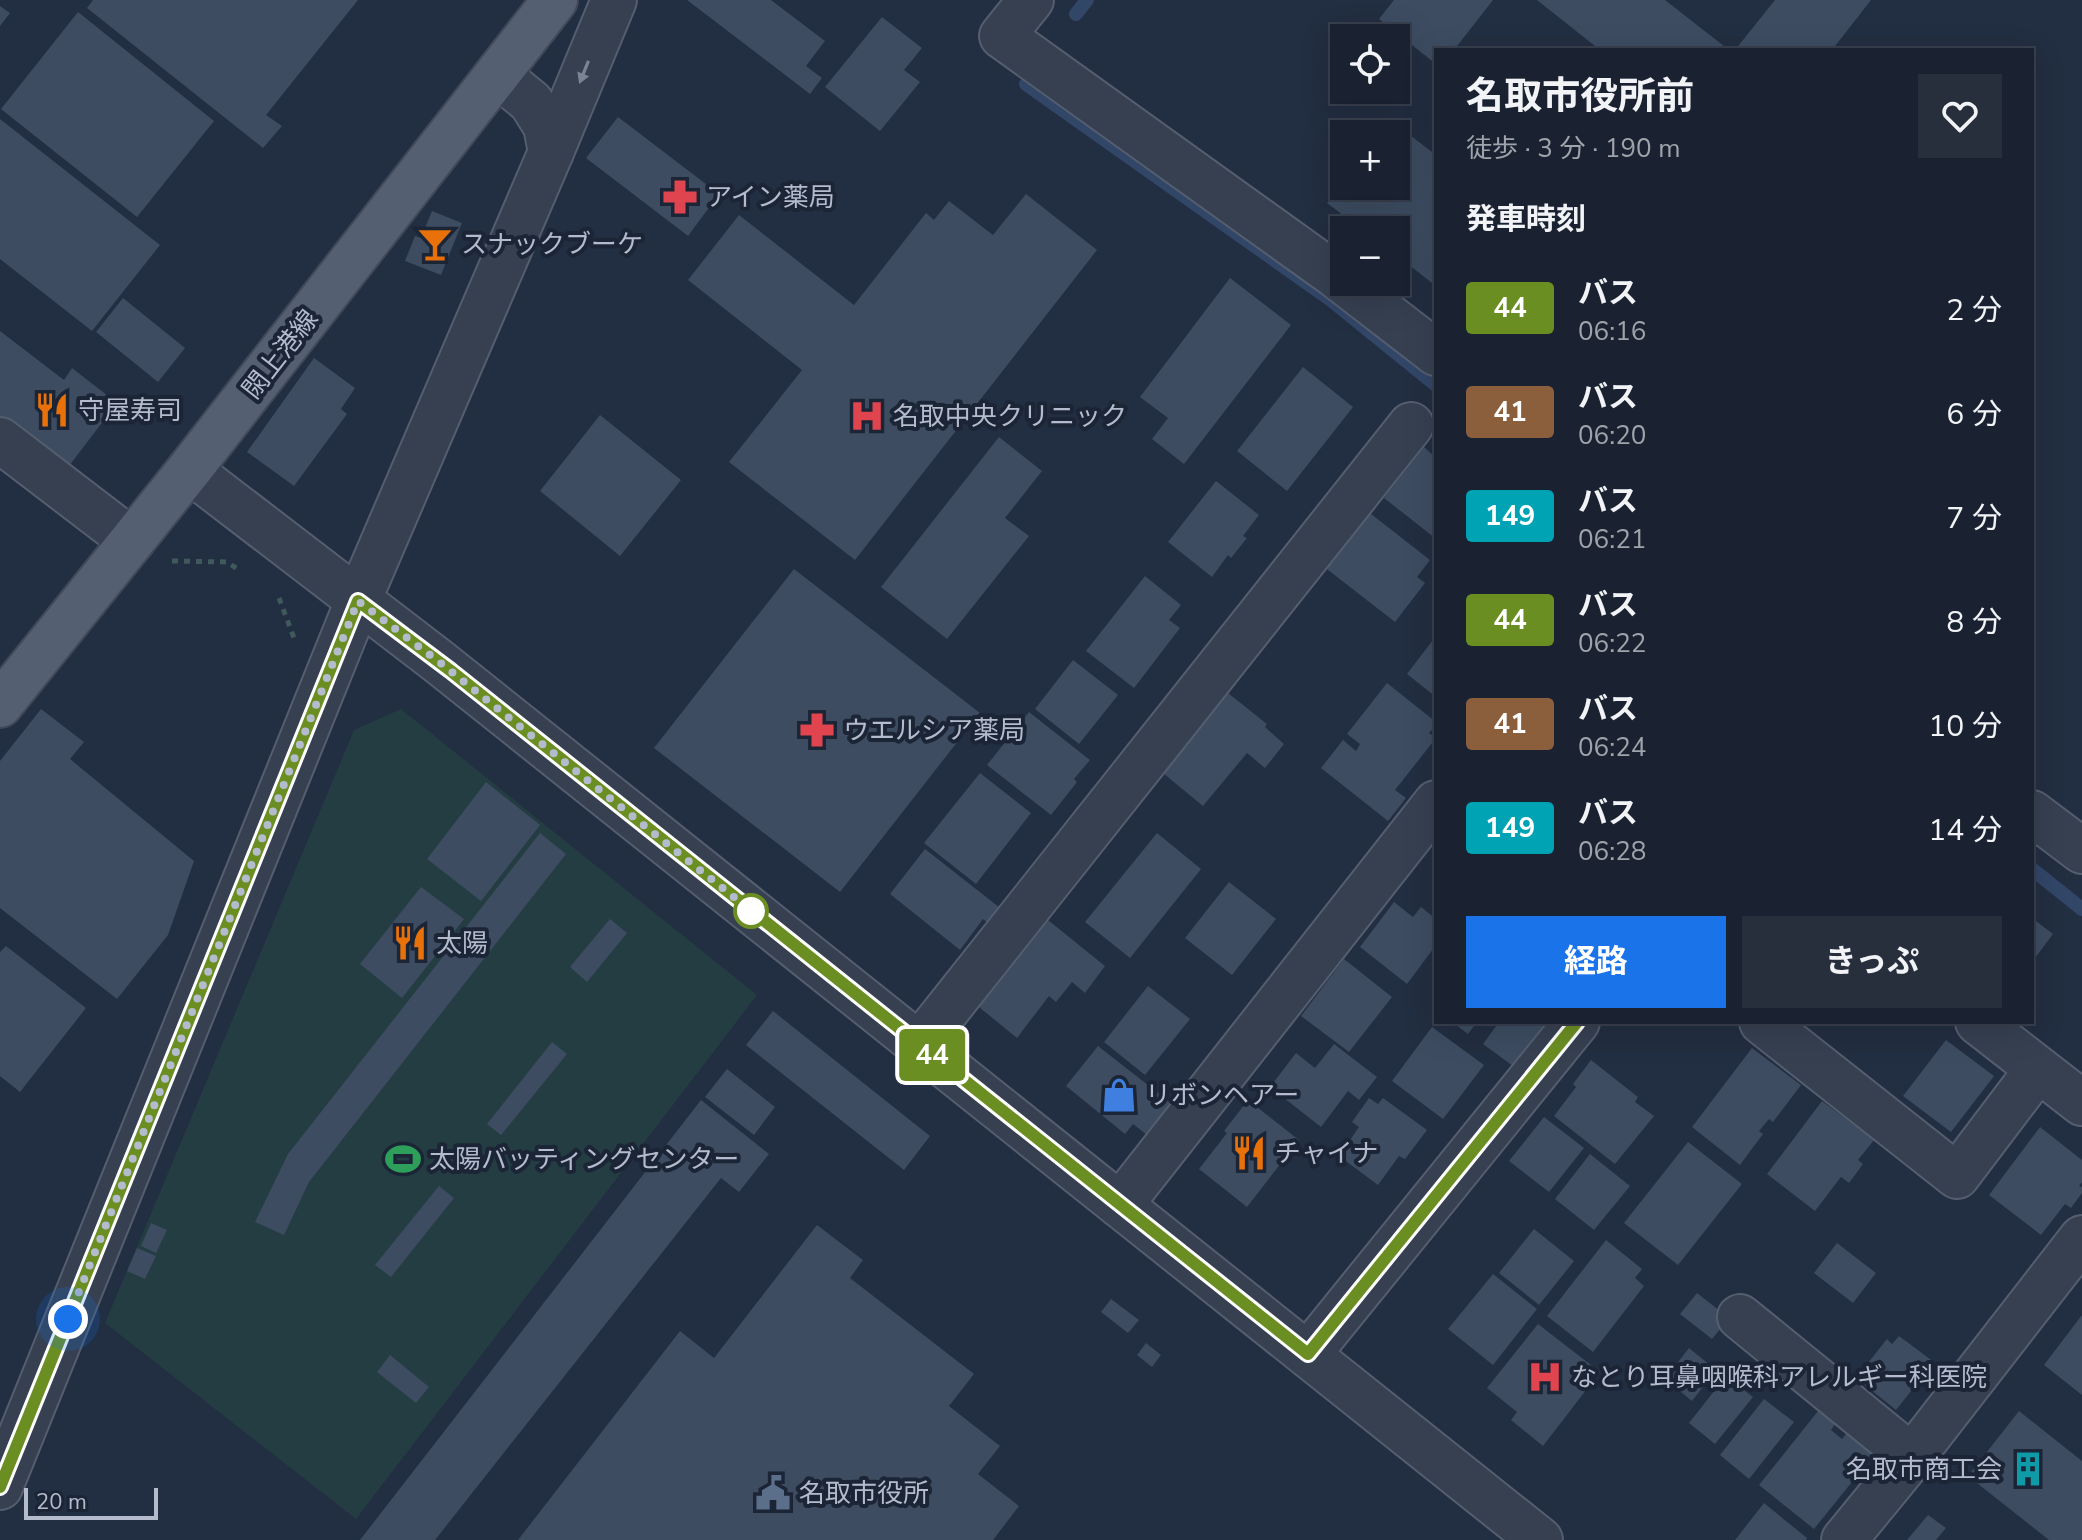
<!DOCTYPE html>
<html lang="ja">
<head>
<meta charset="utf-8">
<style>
  body { margin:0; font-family:"Nunito Sans","Noto Sans JP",sans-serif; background:#272f3d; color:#f1f3f6; height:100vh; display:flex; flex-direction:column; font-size:30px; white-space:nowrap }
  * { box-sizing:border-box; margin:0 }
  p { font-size:26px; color:#9fa4ab }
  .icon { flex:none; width:44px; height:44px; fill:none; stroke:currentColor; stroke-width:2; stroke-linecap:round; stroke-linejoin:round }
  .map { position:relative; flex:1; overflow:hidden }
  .sheet { position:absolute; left:1434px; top:48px; width:600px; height:976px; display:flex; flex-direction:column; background:#1a2231; border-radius:0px; box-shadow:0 8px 32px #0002,0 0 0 2px #383f4d }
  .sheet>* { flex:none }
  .badge { padding:0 16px; border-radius:6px; font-size:28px; line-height:52px }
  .buttons { position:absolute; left:1330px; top:24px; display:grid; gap:16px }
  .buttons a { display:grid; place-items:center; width:80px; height:80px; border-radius:0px; background:#1a2231; box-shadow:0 8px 32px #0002,0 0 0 2px #383f4d; font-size:40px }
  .scale { position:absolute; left:24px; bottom:20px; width:134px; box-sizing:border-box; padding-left:8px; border:4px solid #b3bbcc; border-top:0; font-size:22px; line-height:28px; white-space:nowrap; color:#b3bbcc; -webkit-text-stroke:6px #1b2536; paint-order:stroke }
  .you { position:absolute; width:40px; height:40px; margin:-20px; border:6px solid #fff; border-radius:50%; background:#1a73e8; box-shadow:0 0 0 12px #1a73e833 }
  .map>.badge { position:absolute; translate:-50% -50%; box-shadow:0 0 0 4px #fff }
  h2 { padding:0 32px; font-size:30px; line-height:72px }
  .round { display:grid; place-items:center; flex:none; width:84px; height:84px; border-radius:0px; background:#272f3d }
  .head { display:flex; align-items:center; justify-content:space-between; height:136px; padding:0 32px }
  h1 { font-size:38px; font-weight:700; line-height:60px }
  .action { display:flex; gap:16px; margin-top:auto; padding:16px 32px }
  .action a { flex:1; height:92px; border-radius:0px; background:#1a73e8; color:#fff; font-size:32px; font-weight:700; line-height:92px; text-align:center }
  .action a+a { background:#272f3d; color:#f1f3f6 }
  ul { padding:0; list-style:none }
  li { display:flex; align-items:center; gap:24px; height:104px; padding:0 32px }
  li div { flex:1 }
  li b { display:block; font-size:30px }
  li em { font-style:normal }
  li .badge { min-width:88px; font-weight:700; text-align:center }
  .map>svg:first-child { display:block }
</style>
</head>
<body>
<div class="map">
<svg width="2082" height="1540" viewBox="0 0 2082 1540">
  <rect width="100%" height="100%" fill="#222e41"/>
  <!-- green -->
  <path fill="#243d42" d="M 401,709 L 757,995 L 356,1519 L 105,1323 L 354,730 Z"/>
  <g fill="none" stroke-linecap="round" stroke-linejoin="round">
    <!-- stream -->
    <g stroke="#324668" stroke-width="14">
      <path d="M 1076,14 L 1087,0"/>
      <path d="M 1026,84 L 1331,300 L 1436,385"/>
      <path d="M 2032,869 L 2082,909"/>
    </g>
  </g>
  <!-- building -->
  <g fill="#3d4c61">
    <path d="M 93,0 L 358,0 L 266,115 L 282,126 L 263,148 L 87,8 Z"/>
    <path d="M 687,0 L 771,0 L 825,41 L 806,66 L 822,78 L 810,94 Z"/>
    <path d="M 1394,0 L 1493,0 L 1454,50 L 1436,50 L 1436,64 L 1379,19 Z"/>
    <path d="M 1537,0 L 1665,0 L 1729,50 L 1600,50 Z"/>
    <path d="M 1775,0 L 1871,0 L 1832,50 L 1735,50 Z"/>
    <path d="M 0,6 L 10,13 L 0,26 Z"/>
    <path d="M 78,12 L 214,121 L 137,217 L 1,109 Z"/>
    <path d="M 882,17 L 922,48 L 904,70 L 920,82 L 880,131 L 825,87 Z"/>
    <path d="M 618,117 L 719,194 L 688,236 L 586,158 Z"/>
    <path d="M 0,119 L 160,245 L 92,331 L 0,259 Z"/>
    <path d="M 1390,120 L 1436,155 L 1436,286 L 1396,255 L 1396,230 L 1363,230 L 1327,203 L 1344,181 L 1344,186 L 1396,186 L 1396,134 L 1380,134 Z"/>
    <path d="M 1026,194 L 1097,250 L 855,560 L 729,462 L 802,370 L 688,280 L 739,215 L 854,305 L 926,213 L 934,220 L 949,201 L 993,235 Z"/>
    <path d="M 432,211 L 462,223 L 441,275 L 405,261 L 415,236 L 421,238 Z"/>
    <path d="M 1230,278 L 1291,325 L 1184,464 L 1152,439 L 1168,418 L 1140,397 Z"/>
    <path d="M 123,298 L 185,348 L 158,382 L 96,332 Z"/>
    <path d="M 0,331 L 64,380 L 72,368 L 117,403 L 66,470 L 0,419 Z"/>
    <path d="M 314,358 L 355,388 L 341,409 L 347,414 L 294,486 L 247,452 Z"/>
    <path d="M 1303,367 L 1353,407 L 1287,491 L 1237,451 Z"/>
    <path d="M 600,415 L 681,480 L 620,556 L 540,491 Z"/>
    <path d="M 999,437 L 1042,471 L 1005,518 L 1029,536 L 947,639 L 881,587 Z"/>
    <path d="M 1424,447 L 1436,458 L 1435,538 L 1384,498 Z"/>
    <path d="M 1216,481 L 1259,515 L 1243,536 L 1247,538 L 1231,558 L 1228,555 L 1212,577 L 1168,542 Z"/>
    <path d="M 1366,510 L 1430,560 L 1417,577 L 1425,583 L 1395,622 L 1323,566 Z"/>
    <path d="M 794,569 L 980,713 L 840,892 L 654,748 Z"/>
    <path d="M 1145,576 L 1181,605 L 1169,620 L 1180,628 L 1134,688 L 1086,651 Z"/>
    <path d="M 1436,636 L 1436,697 L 1407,674 Z"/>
    <path d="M 1073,660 L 1118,695 L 1079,744 L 1035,709 Z"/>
    <path d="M 1387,683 L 1436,722 L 1436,725 L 1429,733 L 1436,738 L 1395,790 L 1406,798 L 1388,821 L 1321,768 L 1343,740 L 1356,751 L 1360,744 L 1347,734 Z"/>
    <path d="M 1223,689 L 1267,724 L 1265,727 L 1284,744 L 1265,768 L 1247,753 L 1203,806 L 1158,769 Z"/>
    <path d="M 41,709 L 84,742 L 70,759 L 194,861 L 168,935 L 117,999 L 0,908 L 0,761 Z"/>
    <path d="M 1029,712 L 1090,760 L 1074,779 L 1077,782 L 1051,815 L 987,765 Z"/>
    <path d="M 980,773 L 1031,813 L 976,884 L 924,843 Z"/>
    <path d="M 486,782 L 540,825 L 481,901 L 427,859 Z"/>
    <path d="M 540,833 L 566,854 L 309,1182 L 284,1235 L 255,1222 L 288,1154 Z"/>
    <path d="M 1157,833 L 1201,869 L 1130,958 L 1085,922 Z"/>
    <path d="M 925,849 L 1004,911 L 992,926 L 983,919 L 960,950 L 890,894 Z"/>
    <path d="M 1229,882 L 1276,919 L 1232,975 L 1185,938 Z"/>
    <path d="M 421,887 L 464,919 L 402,998 L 360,964 Z"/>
    <path d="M 1394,902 L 1413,917 L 1421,907 L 1436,919 L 1436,945 L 1407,984 L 1360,947 Z"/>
    <path d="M 2032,918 L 2053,934 L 2032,962 Z"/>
    <path d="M 610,919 L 627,933 L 587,982 L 570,967 Z"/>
    <path d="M 1048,920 L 1105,966 L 1085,993 L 1072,982 L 1056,1002 L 1049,996 L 1017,1038 L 979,1007 Z"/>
    <path d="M 6,946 L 86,1008 L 20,1092 L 0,1076 L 0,952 Z"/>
    <path d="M 1344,959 L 1392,997 L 1349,1052 L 1301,1016 Z"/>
    <path d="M 1148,986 L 1190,1019 L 1145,1075 L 1104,1042 Z"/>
    <path d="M 773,1011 L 930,1136 L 904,1170 L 746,1045 Z"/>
    <path d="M 1452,1022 L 1477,1022 L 1468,1034 Z"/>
    <path d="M 1499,1022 L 1549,1022 L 1517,1069 L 1483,1044 Z"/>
    <path d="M 1432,1027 L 1484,1065 L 1443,1119 L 1392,1081 Z"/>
    <path d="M 1946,1040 L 1994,1076 L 1951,1132 L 1903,1096 Z"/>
    <path d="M 552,1042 L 567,1054 L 501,1135 L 487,1124 Z"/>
    <path d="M 1334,1044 L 1377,1077 L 1359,1100 L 1348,1091 L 1321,1127 L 1270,1087 L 1296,1053 L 1315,1068 Z"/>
    <path d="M 1098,1046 L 1176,1107 L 1151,1138 L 1133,1124 L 1125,1134 L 1066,1086 Z"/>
    <path d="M 1752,1048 L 1801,1085 L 1773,1122 L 1769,1119 L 1759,1131 L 1763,1134 L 1740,1165 L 1692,1127 Z"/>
    <path d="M 1591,1060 L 1638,1097 L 1635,1102 L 1654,1116 L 1615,1164 L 1554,1116 L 1576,1087 L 1573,1084 Z"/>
    <path d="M 727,1069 L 775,1107 L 754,1135 L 705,1097 Z"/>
    <path d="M 1369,1098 L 1378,1104 L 1383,1098 L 1427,1130 L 1405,1159 L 1399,1156 L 1378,1185 L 1339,1156 L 1359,1127 L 1352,1122 Z"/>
    <path d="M 701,1100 L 769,1154 L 739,1192 L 721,1178 L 435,1540 L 360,1540 Z"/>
    <path d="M 1248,1100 L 1299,1140 L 1247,1207 L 1199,1169 L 1227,1133 L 1224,1131 Z"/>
    <path d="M 1822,1101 L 1874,1140 L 1858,1160 L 1863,1164 L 1849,1183 L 1841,1177 L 1815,1211 L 1767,1174 Z"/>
    <path d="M 1544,1117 L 1584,1148 L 1549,1192 L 1509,1161 Z"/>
    <path d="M 2040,1127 L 2082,1160 L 2082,1182 L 2079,1186 L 2082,1187 L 2082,1193 L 2071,1208 L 2065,1204 L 2041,1235 L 1989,1195 Z"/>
    <path d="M 1688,1142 L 1742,1184 L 1678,1265 L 1624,1223 Z"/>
    <path d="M 1590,1154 L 1630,1186 L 1594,1230 L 1555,1199 Z"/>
    <path d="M 439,1186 L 454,1198 L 391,1277 L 375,1265 Z"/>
    <path d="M 151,1223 L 167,1230 L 156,1253 L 141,1246 Z"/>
    <path d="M 817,1225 L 863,1260 L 850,1278 L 974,1374 L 949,1406 L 1000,1446 L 978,1474 L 1019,1506 L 993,1540 L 518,1540 L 680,1331 L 714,1358 Z"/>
    <path d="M 1534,1229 L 1574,1261 L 1539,1305 L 1499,1273 Z"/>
    <path d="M 1606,1240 L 1642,1269 L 1635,1278 L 1644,1286 L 1593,1352 L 1547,1316 Z"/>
    <path d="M 1837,1243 L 1876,1273 L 1853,1303 L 1814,1273 Z"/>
    <path d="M 137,1248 L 156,1256 L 145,1279 L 127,1271 Z"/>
    <path d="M 1493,1274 L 1537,1309 L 1493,1365 L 1448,1329 Z"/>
    <path d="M 1697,1293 L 1729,1318 L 1712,1339 L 1680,1314 Z"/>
    <path d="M 1111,1299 L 1139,1320 L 1128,1333 L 1101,1312 Z"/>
    <path d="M 2082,1315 L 2082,1395 L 2044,1365 Z"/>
    <path d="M 1538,1324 L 1600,1372 L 1543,1446 L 1511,1420 L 1517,1412 L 1487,1388 Z"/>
    <path d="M 1899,1336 L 1934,1362 L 1896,1410 L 1856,1378 L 1887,1339 L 1892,1344 Z"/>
    <path d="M 1146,1343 L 1161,1355 L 1152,1367 L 1137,1355 Z"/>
    <path d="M 1689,1348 L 1716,1370 L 1692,1401 L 1665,1379 Z"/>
    <path d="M 390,1355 L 429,1387 L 416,1403 L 377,1372 Z"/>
    <path d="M 1726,1376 L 1753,1397 L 1715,1444 L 1689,1423 Z"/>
    <path d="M 1764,1399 L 1794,1422 L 1749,1479 L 1720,1455 Z"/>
    <path d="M 1826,1401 L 1842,1414 L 1831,1430 L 1842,1439 L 1854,1424 L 1881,1446 L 1814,1529 L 1759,1485 Z"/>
    <path d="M 2019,1411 L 2082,1461 L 2082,1540 L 2049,1540 L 1968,1476 Z"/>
    <path d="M 1764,1503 L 1807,1538 L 1806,1540 L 1735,1540 Z"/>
    <path d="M 1928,1515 L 1946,1528 L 1936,1540 L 1907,1540 Z"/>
  </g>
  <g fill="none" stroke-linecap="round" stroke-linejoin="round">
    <!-- minor casing -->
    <g stroke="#545e6f" stroke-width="48">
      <g id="minor">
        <path d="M 1031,0 L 1002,36 L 1335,275 L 1436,353"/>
        <path d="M 498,75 L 531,102 L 546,126 L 551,152"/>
        <path d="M 0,440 L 132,541"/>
        <path d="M 189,470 L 438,661 L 1540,1540"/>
        <path d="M 2032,813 L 2082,851"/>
        <path d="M 1762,1022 L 1957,1176 L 2038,1069"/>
        <path d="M 1978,1022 L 2082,1103"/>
        <path d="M 919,1045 L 1411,425"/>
        <path d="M 1120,1205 L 1436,803"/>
        <path d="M 1740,1317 L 1912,1457"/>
        <path d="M 1308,1354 L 1577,1022"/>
        <path d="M 0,1487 L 358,601 L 551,152 L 614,0"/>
        <path d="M 1844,1540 L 1912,1457 L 2082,1238"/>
      </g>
    </g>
    <!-- major casing -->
    <g stroke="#40495a" stroke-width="48">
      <path id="major" d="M 0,705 L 189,470 L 555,0"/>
    </g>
    <!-- path -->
    <g stroke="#3f595c" stroke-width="5" stroke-dasharray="6 6" stroke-linecap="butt">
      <path d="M 172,561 L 227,562 L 239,570"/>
      <path d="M 279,598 L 294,638"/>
    </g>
    <!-- minor -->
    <use href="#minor" stroke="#364051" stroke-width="44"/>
    <!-- major -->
    <use href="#major" stroke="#545f71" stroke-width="44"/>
  </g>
  <!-- one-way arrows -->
  <defs><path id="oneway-solid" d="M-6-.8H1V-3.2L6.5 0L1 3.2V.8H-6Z" transform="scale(2)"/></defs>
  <use fill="#7b8495" href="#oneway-solid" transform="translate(584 72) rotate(112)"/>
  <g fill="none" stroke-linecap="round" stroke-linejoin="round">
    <!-- line casing -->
    <g stroke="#fff" stroke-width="18">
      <path id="line" d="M 0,1487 L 358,601 L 451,671 L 1308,1354 L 1577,1022"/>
    </g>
    <!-- line -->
    <use href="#line" stroke="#6b8e23" stroke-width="12"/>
    <!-- walk -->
    <path stroke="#b3bbcc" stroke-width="8" stroke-dasharray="0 14.4" d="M 68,1319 L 358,601 L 438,661 L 760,918 L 751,911"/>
  </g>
  <!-- icons -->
  <defs>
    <g id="pharmacy-bare" transform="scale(2.76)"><path d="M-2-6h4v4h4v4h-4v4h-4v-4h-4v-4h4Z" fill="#e0444e" stroke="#1b2536" stroke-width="2.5" paint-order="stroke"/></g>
    <g id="bar-bare" transform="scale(2.76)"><path d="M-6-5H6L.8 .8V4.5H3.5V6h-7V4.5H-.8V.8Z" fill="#e8710a" stroke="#1b2536" stroke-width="2.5" paint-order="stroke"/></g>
    <g id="restaurant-bare" transform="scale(2.76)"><path d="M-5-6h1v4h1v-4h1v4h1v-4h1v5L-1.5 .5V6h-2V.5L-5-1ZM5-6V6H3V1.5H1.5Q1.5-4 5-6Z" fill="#e8710a" stroke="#1b2536" stroke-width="2.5" paint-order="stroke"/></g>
    <g id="hospital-bare" transform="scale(2.76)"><path d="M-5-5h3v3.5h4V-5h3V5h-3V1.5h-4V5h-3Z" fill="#e0444e" stroke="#1b2536" stroke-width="2.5" paint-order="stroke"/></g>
    <g id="shop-bare" transform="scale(2.76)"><path d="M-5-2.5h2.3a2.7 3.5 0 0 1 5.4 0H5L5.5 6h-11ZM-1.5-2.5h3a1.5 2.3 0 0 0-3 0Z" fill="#3f7fe0" stroke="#1b2536" stroke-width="2.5" paint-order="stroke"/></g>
    <g id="stadium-bare" transform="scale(2.76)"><path d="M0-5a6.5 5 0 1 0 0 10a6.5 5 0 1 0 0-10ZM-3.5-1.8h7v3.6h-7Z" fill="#2e9e5b" stroke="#1b2536" stroke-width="2.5" paint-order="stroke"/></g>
    <g id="building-bare" transform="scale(2.76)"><path d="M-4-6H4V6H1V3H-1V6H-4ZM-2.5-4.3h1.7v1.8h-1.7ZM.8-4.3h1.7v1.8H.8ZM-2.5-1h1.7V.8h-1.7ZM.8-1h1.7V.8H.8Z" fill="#0f9aa8" stroke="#1b2536" stroke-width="2.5" paint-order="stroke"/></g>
    <g id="civic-bare" transform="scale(2.76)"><path d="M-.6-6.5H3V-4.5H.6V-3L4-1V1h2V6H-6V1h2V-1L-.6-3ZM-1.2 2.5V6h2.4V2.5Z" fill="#5c6f8a" stroke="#1b2536" stroke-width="2.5" paint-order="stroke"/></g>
  </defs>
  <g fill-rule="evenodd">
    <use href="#pharmacy-bare" x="680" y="197"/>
    <use href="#bar-bare" x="435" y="244"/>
    <use href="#restaurant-bare" x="52" y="410"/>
    <use href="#hospital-bare" x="867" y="416"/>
    <use href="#pharmacy-bare" x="817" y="730"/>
    <use href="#restaurant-bare" x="410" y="943"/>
    <use href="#shop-bare" x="1119" y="1095"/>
    <use href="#restaurant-bare" x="1249" y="1153"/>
    <use href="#stadium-bare" x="403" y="1159"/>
    <use href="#hospital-bare" x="1545" y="1377"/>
    <use href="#building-bare" x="2028" y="1469"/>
    <use href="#civic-bare" x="773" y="1493"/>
  </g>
  <!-- markers -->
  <circle fill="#fff" stroke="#6b8e23" stroke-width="4" cx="751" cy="911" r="16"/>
  <g text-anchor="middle" stroke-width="8" stroke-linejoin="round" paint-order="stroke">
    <!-- poi labels -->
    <g font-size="26" fill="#b3bbcc" stroke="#1b2536" text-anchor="start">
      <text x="706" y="206">アイン薬局</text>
      <text x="461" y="253">スナックブーケ</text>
      <text x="78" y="419">守屋寿司</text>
      <text x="893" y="425">名取中央クリニック</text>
      <text x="843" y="739">ウエルシア薬局</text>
      <text x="436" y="952">太陽</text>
      <text x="1145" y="1104">リボンヘアー</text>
      <text x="1275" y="1162">チャイナ</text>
      <text x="429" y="1168">太陽バッティングセンター</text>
      <text x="1571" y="1386">なとり耳鼻咽喉科アレルギー科医院</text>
      <text x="2002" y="1478" text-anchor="end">名取市商工会</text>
      <text x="799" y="1502">名取市役所</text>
    </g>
    <!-- street labels -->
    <g font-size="26" fill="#b3bbcc" stroke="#1b2536">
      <text transform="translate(280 354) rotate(-52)" y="9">閖上港線</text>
    </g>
  </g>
</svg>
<div class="buttons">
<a><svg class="icon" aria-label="locate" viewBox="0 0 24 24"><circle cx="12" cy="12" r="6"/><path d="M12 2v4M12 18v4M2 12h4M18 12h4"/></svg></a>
<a>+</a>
<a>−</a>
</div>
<div class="scale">20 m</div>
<div class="you" style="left:68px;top:1319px"></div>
<b class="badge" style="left:932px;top:1055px;background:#6b8e23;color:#fff">44</b>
<section class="sheet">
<div class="head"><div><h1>名取市役所前</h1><p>徒歩 · 3 分 · 190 m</p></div><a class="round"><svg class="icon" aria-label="heart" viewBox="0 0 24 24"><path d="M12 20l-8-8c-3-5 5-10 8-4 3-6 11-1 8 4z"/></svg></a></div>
<h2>発車時刻</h2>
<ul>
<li><span class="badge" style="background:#6b8e23;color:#fff">44</span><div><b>バス</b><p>06:16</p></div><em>2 分</em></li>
<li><span class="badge" style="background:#8b5e3c;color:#fff">41</span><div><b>バス</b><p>06:20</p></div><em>6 分</em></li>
<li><span class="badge" style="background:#00a3b4;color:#fff">149</span><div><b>バス</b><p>06:21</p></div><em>7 分</em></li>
<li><span class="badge" style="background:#6b8e23;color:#fff">44</span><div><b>バス</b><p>06:22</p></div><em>8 分</em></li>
<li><span class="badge" style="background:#8b5e3c;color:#fff">41</span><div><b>バス</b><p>06:24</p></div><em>10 分</em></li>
<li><span class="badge" style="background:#00a3b4;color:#fff">149</span><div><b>バス</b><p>06:28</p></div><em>14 分</em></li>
</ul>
<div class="action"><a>経路</a><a>きっぷ</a></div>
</section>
</div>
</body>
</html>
